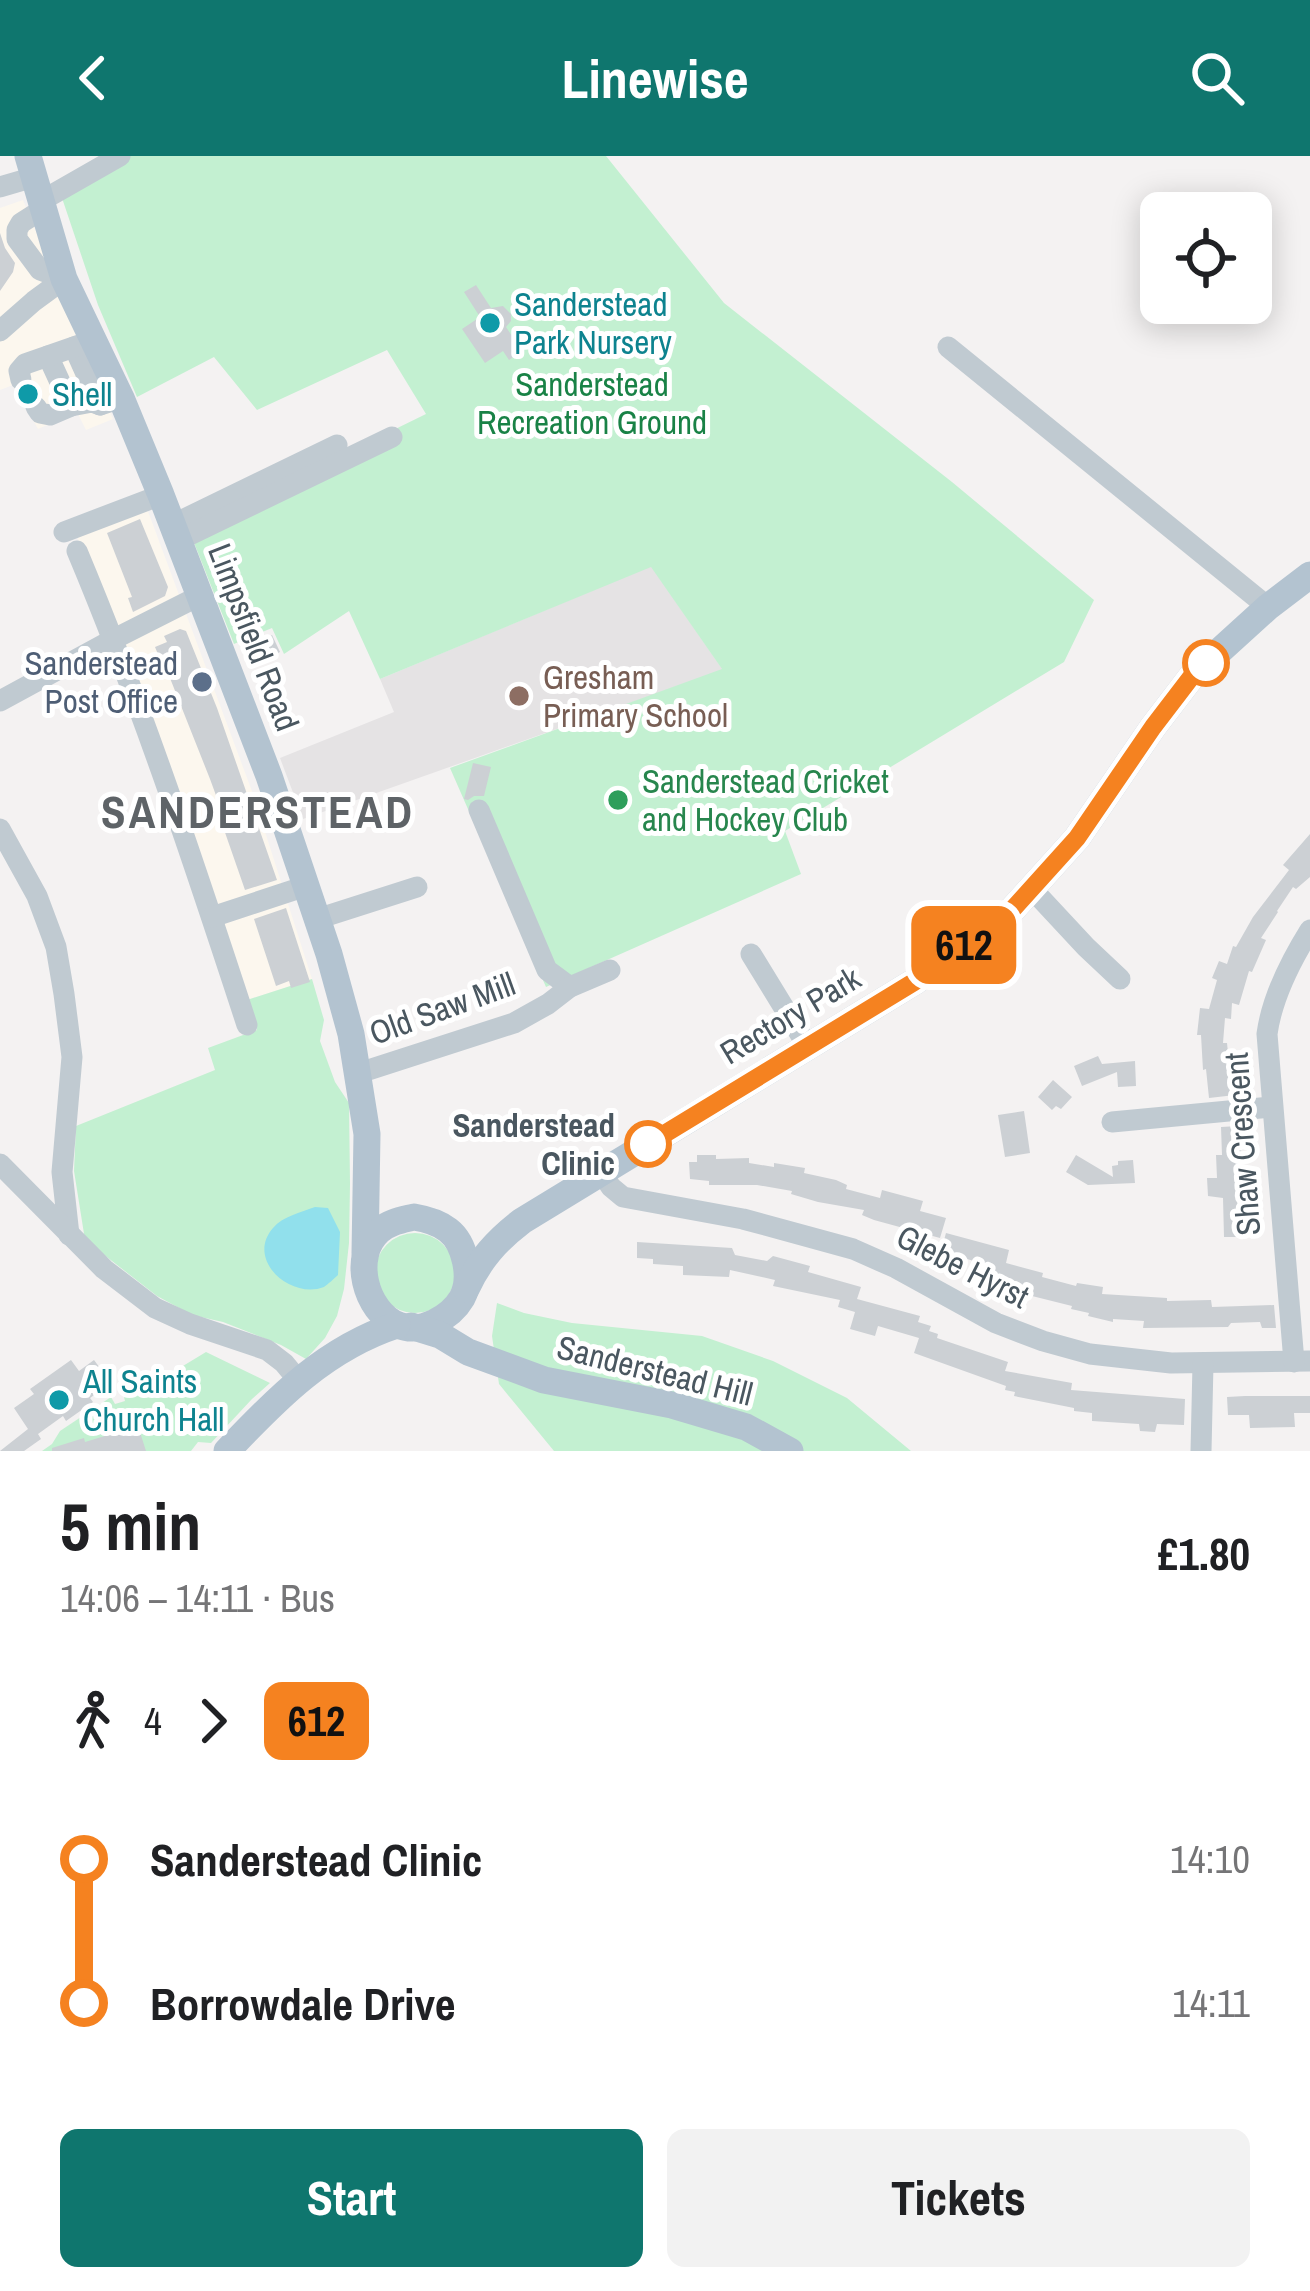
<!DOCTYPE html>
<html lang="en">
<head>
<meta charset="utf-8">
<style>
  body { margin:0; font-family:"Archivo Narrow",sans-serif; background:#f2f2f2; color:#202124; height:100vh; display:flex; flex-direction:column; font-size:45px; white-space:nowrap }
  * { box-sizing:border-box; margin:0 }
  p { font-size:39px; color:#757577 }
  .icon { flex:none; width:66px; height:66px; fill:none; stroke:currentColor; stroke-width:2; stroke-linecap:round; stroke-linejoin:round }
  .map { position:relative; height:1295px; overflow:hidden }
  .side { display:flex; flex-direction:column; background:#fff; flex:1 }
  .side>* { flex:none }
  .badge { padding:0 24px; border-radius:18px; font-size:42px; line-height:78px }
  .fabs { position:absolute; left:1140px; top:36px; display:grid; gap:24px }
  .fabs a { display:grid; place-items:center; width:132px; height:132px; border-radius:18px; background:#fff; box-shadow:0 6px 30px #0003; font-size:60px }
  .map>.badge { position:absolute; translate:-50% -50%; box-shadow:0 0 0 6px #fff }
  .legs { display:flex; align-items:center; gap:18px; height:132px; padding:0 60px; font-size:39px }
  .legs p { margin-inline-start:auto }
  .overview { display:flex; align-items:center; justify-content:space-between; height:204px; padding:0 60px }
  h1 { font-size:66px; font-weight:700; line-height:90px }
  .cta { display:flex; gap:24px; margin-top:auto; padding:24px 60px }
  .cta a { flex:1; height:138px; border-radius:18px; background:#0f766e; color:#fff; font-size:48px; font-weight:700; line-height:138px; text-align:center }
  .cta a+a { background:#f2f2f2; color:#202124 }
  ul { padding:0 60px; list-style:none }
  li { display:flex; align-items:center; gap:42px; height:144px; font-size:45px }
  li i { display:grid; place-items:center; width:18px; height:100%; margin:0 15px; background:currentColor }
  li i::after { content:''; width:30px; height:30px; margin:-15px; border:9px solid; border-radius:50%; background:#fff }
  li p { margin-inline-start:auto }
  li:first-child i { background:linear-gradient(#0000 50%,currentColor 0) }
  li:last-child i { background:linear-gradient(currentColor 50%,#0000 0) }
  header { display:flex; justify-content:space-between; align-items:center; height:156px; padding:0 60px; background:#0f766e; color:#fff; font-size:54px; font-weight:700 }
  .map>svg:first-child { display:block }
</style>
</head>
<body>
<header><svg class="icon" aria-label="back" viewBox="0 0 24 24"><path d="M15 5l-7 7 7 7"/></svg>Linewise<svg class="icon" aria-label="search" viewBox="0 0 24 24"><circle cx="10" cy="10" r="6"/><path d="M15 15l6 6"/></svg></header>
<div class="map">
<svg width="1310" height="1295" viewBox="0 0 1310 1295">
  <rect width="100%" height="100%" fill="#f4f2f2"/>
  <!-- commercial -->
  <g fill="#fcf7ee">
    <path d="M 23,44 L 113,263 L 86,274 L 77,256 L 38,273 L 13,229 L 0,234 L 0,52 Z"/>
    <path d="M 146,350 L 253,638 L 312,823 L 247,844 L 118,479 L 76,378 Z"/>
  </g>
  <!-- education -->
  <path fill="#e5e3e4" d="M 651,410 L 723,514 L 303,663 L 280,602 L 394,556 L 380,523 Z"/>
  <!-- green -->
  <g fill="#c3f0d1">
    <path d="M 130,0 L 606,0 L 724,147 L 952,326 L 1094,444 L 1064,506 L 785,675 L 801,718 L 546,831 L 450,612 L 722,513 L 651,411 L 380,523 L 349,455 L 284,498 L 272,472 L 234,488 L 189,374 L 426,258 L 387,194 L 257,254 L 214,201 L 137,241 L 98,149 L 61,39 Z"/>
    <path d="M 312,823 L 324,864 L 320,885 L 335,926 L 349,947 L 350,1028 L 349,1087 L 344,1133 L 337,1160 L 325,1182 L 306,1203 L 281,1189 L 223,1166 L 192,1159 L 157,1140 L 85,1084 L 74,1015 L 76,970 L 215,914 L 208,892 L 257,874 L 247,844 Z"/>
    <circle cx="415" cy="1117" r="40"/>
    <path d="M 497,1147 L 524,1157 L 572,1167 L 702,1180 L 773,1205 L 847,1242 L 911,1295 L 554,1295 L 499,1228 L 492,1180 Z"/>
    <path d="M 206,1196 L 270,1227 L 252,1243 L 211,1287 L 198,1286 L 191,1295 L 42,1295 L 52,1288 L 60,1275 L 111,1241 L 115,1248 L 125,1245 L 124,1241 L 145,1233 Z"/>
  </g>
  <!-- water -->
  <path fill="#91e0ec" d="M 315,1051 L 328,1052 L 340,1076 L 338,1119 C 335,1122 327,1129 324,1131 C 291,1144 245,1104 273,1072 C 283,1060 302,1056 315,1051 Z"/>
  <!-- building -->
  <g fill="#ccd0d4">
    <path d="M 0,77 L 5,92 L 15,107 L 13,116 L 0,135 Z"/>
    <path d="M 476,129 L 491,152 L 503,150 L 511,158 L 511,165 L 506,171 L 522,195 L 509,204 L 503,195 L 485,207 L 462,173 L 480,161 L 464,136 Z"/>
    <path d="M 140,363 L 168,431 L 165,440 L 133,456 L 128,442 L 132,441 L 107,377 Z"/>
    <path d="M 180,473 L 186,475 L 217,552 L 277,724 L 245,734 L 221,665 L 225,664 L 210,623 L 164,507 L 162,508 L 155,491 L 167,486 L 164,480 Z"/>
    <path d="M 272,479 L 280,496 L 257,507 L 249,490 Z"/>
    <path d="M 473,607 L 491,611 L 484,640 L 474,640 L 468,644 L 464,643 Z"/>
    <path d="M 1310,678 L 1310,721 L 1296,733 L 1293,731 L 1277,755 L 1278,756 L 1261,782 L 1266,784 L 1252,816 L 1249,815 L 1239,849 L 1232,847 L 1231,863 L 1225,862 L 1223,887 L 1227,887 L 1230,916 L 1235,916 L 1235,939 L 1209,942 L 1206,913 L 1203,914 L 1201,879 L 1197,879 L 1200,852 L 1209,853 L 1217,824 L 1212,822 L 1219,805 L 1227,808 L 1233,790 L 1236,791 L 1253,761 L 1289,714 L 1283,709 Z"/>
    <path d="M 286,752 L 310,826 L 291,832 L 289,825 L 276,830 L 254,763 Z"/>
    <path d="M 1098,900 L 1102,908 L 1135,905 L 1136,930 L 1118,931 L 1117,916 L 1082,930 L 1074,910 Z"/>
    <path d="M 1053,924 L 1072,941 L 1061,953 L 1056,950 L 1052,954 L 1038,941 Z"/>
    <path d="M 1024,955 L 1030,997 L 1005,1001 L 998,959 Z"/>
    <path d="M 1238,970 L 1241,984 L 1242,1051 L 1247,1055 L 1247,1081 L 1224,1081 L 1223,1042 L 1208,1040 L 1207,1022 L 1217,1022 L 1216,999 L 1222,999 L 1221,971 Z"/>
    <path d="M 697,999 L 716,999 L 716,1003 L 749,1002 L 749,1007 L 774,1011 L 774,1007 L 805,1012 L 804,1017 L 836,1024 L 847,1029 L 846,1033 L 880,1042 L 882,1034 L 923,1045 L 920,1055 L 946,1062 L 940,1082 L 874,1064 L 862,1059 L 864,1054 L 818,1046 L 791,1038 L 792,1035 L 757,1029 L 709,1029 L 709,1025 L 690,1023 L 689,1006 L 697,1006 Z"/>
    <path d="M 1076,999 L 1113,1021 L 1112,1010 L 1118,1009 L 1118,1005 L 1133,1004 L 1135,1027 L 1088,1029 L 1066,1016 Z"/>
    <path d="M 946,1077 L 1009,1094 L 1006,1107 L 1043,1117 L 1042,1121 L 1076,1130 L 1077,1127 L 1103,1131 L 1102,1138 L 1167,1142 L 1167,1145 L 1211,1144 L 1212,1151 L 1274,1149 L 1276,1172 L 1262,1172 L 1260,1166 L 1231,1167 L 1228,1171 L 1143,1172 L 1144,1165 L 1113,1163 L 1113,1166 L 1088,1160 L 1089,1157 L 1071,1153 L 1072,1150 L 1028,1139 L 1029,1133 L 1017,1130 L 1018,1126 L 976,1113 L 977,1106 L 941,1095 Z"/>
    <path d="M 637,1086 L 732,1092 L 735,1099 L 767,1105 L 773,1100 L 810,1110 L 808,1116 L 861,1131 L 857,1143 L 920,1160 L 918,1166 L 931,1170 L 929,1175 L 938,1178 L 937,1182 L 1008,1206 L 1005,1215 L 1072,1227 L 1071,1234 L 1185,1243 L 1184,1269 L 1157,1268 L 1155,1276 L 1140,1275 L 1139,1268 L 1092,1265 L 1092,1257 L 1074,1255 L 1074,1252 L 1014,1240 L 1015,1236 L 1005,1234 L 1006,1230 L 914,1197 L 919,1182 L 878,1170 L 875,1180 L 850,1173 L 855,1156 L 838,1151 L 840,1144 L 773,1130 L 775,1124 L 730,1114 L 729,1121 L 683,1119 L 683,1110 L 653,1108 L 653,1103 L 637,1102 Z"/>
    <path d="M 71,1204 L 79,1215 L 94,1204 L 111,1227 L 90,1242 L 93,1246 L 66,1265 L 63,1260 L 38,1278 L 41,1283 L 24,1295 L 0,1295 L 28,1273 L 14,1252 L 34,1238 L 30,1233 Z"/>
    <path d="M 1245,1240 L 1310,1240 L 1310,1257 L 1294,1257 L 1295,1271 L 1250,1272 L 1249,1259 L 1228,1259 L 1227,1241 Z"/>
    <path d="M 138,1270 L 146,1295 L 52,1295 L 52,1292 L 84,1282 L 85,1286 Z"/>
  </g>
  <g fill="none" stroke-linecap="round" stroke-linejoin="round">
    <!-- minor -->
    <g stroke="#c0cad1" stroke-width="21">
      <path d="M 0,31 L 34,21"/>
      <path d="M 41,45 L 120,0"/>
      <path d="M 43,53 L 21,67 L 17,74 L 17,83 L 40,114 L 64,123"/>
      <path d="M 0,175 L 34,145 L 64,123"/>
      <path d="M 74,191 L 100,249"/>
      <path d="M 948,191 L 1268,451"/>
      <path d="M 48,200 L 71,250"/>
      <path d="M 21,224 L 19,215 L 25,208 L 94,184"/>
      <path d="M 36,251 L 40,257 L 50,259 L 71,250 L 92,246 L 100,249 L 121,242"/>
      <path d="M 172,369 L 337,289"/>
      <path d="M 64,376 L 161,339"/>
      <path d="M 177,385 L 392,281"/>
      <path d="M 77,395 C 142,550 195,710 247,869"/>
      <path d="M 0,545 L 114,483 L 199,440"/>
      <path d="M 479,654 L 547,814 L 570,831"/>
      <path d="M 0,673 L 37,740 L 56,791 L 64,838 L 72,901 L 62,1016 L 69,1079"/>
      <path d="M 1032,733 L 1086,791 L 1120,823"/>
      <path d="M 212,761 L 306,730"/>
      <path d="M 317,763 L 417,731"/>
      <path d="M 751,798 L 808,891"/>
      <path d="M 359,917 L 514,867 L 548,848 L 570,831 L 610,814"/>
      <path d="M 1112,966 L 1271,951"/>
      <path d="M 0,1008 L 104,1113 L 155,1152 L 190,1168 L 267,1194 L 284,1207 L 298,1224"/>
      <path d="M 601,1016 L 611,1031 L 623,1041 L 743,1063 L 853,1093 L 896,1112 L 996,1167 L 1043,1185 L 1090,1198 L 1171,1207 L 1310,1205"/>
      <path d="M 1294,1206 L 1267,878 C 1272,841 1290,806 1310,774"/>
      <path d="M 1201,1295 L 1203,1208"/>
    </g>
    <!-- major -->
    <g stroke="#b3c3d0" stroke-width="27">
      <path d="M 28,0 L 64,123 L 121,242 L 161,339 L 269,620 L 329,798 L 351,878 L 367,978 L 365,1097"/>
      <path d="M 414,1061 C 426,1063 438,1066 448,1074 C 465,1087 473,1122 462,1142 C 451,1161 421,1179 398,1169 C 365,1155 351,1100 379,1075 C 389,1066 402,1064 414,1061 Z"/>
      <path d="M 466,1133 C 480,1103 496,1085 522,1065 L 914,826 L 1012,754 L 1077,682 L 1153,571 L 1192,520 L 1268,451 L 1310,419"/>
      <path d="M 411,1170 L 440,1179 L 468,1196 L 544,1224 L 672,1249 L 746,1271 L 790,1295"/>
      <path d="M 227,1295 C 277,1242 326,1192 397,1169"/>
    </g>
  </g>
  <g fill="none" stroke-linecap="round" stroke-linejoin="round">
    <!-- line-1 casing -->
    <g stroke="#fff" stroke-width="27">
      <path id="line-1" d="M 648,988 L 914,826 L 1012,754 L 1077,682 L 1153,571 L 1192,520 L 1206,507"/>
    </g>
    <!-- line-1 -->
    <use href="#line-1" stroke="#f58220" stroke-width="18"/>
  </g>
  <!-- markers -->
  <g fill="#0f9aa8" stroke="#fff" stroke-width="4.5">
    <circle cx="490" cy="167" r="12"/>
    <circle cx="28" cy="238" r="12"/>
    <circle cx="59" cy="1244" r="12"/>
  </g>
  <g fill="#fff" stroke="#f58220" stroke-width="6">
    <circle cx="1206" cy="507" r="21"/>
    <circle cx="648" cy="988" r="21"/>
  </g>
  <circle fill="#5c6f8a" stroke="#fff" stroke-width="4.5" cx="202" cy="526" r="12"/>
  <circle fill="#8d6e63" stroke="#fff" stroke-width="4.5" cx="519" cy="540" r="12"/>
  <circle fill="#2e9e5b" stroke="#fff" stroke-width="4.5" cx="618" cy="644" r="12"/>
  <g text-anchor="middle" stroke-width="10" stroke-linejoin="round" paint-order="stroke">
    <!-- culture labels -->
    <g font-size="33" fill="#0d838f" stroke="#fff" text-anchor="start">
      <text x="514" y="160">Sanderstead<tspan x="514" dy="38">Park Nursery</tspan></text>
      <text x="52" y="250">Shell</text>
      <text x="83" y="1237">All Saints<tspan x="83" dy="38">Church Hall</tspan></text>
    </g>
    <!-- park labels -->
    <g font-size="33" fill="#198246" stroke="#fff">
      <text x="592" y="240">Sanderstead<tspan x="592" dy="38">Recreation Ground</tspan></text>
    </g>
    <!-- street labels -->
    <g font-size="33" fill="#4a5760" stroke="#fff">
      <text transform="translate(254 481) rotate(69)" y="12">Limpsfield Road</text>
      <text transform="translate(442 852) rotate(-20)" y="12">Old Saw Mill</text>
      <text transform="translate(790 859) rotate(-31)" y="12">Rectory Park</text>
      <text transform="translate(1242 988) rotate(-94)" y="12">Shaw Crescent</text>
      <text transform="translate(963 1110) rotate(27)" y="12">Glebe Hyrst</text>
      <text transform="translate(655 1214) rotate(14)" y="12">Sanderstead Hill</text>
    </g>
    <!-- service labels -->
    <g font-size="33" fill="#4e5e75" stroke="#fff" text-anchor="end">
      <text x="178" y="519">Sanderstead<tspan x="178" dy="38">Post Office</tspan></text>
    </g>
    <!-- education labels -->
    <g font-size="33" fill="#785e54" stroke="#fff" text-anchor="start">
      <text x="543" y="533">Gresham<tspan x="543" dy="38">Primary School</tspan></text>
    </g>
    <!-- leisure labels -->
    <g font-size="33" fill="#27864d" stroke="#fff" text-anchor="start">
      <text x="642" y="637">Sanderstead Cricket<tspan x="642" dy="38">and Hockey Club</tspan></text>
    </g>
    <!-- stop labels -->
    <g font-size="33" font-weight="bold" fill="#4a5760" stroke="#fff" text-anchor="end">
      <text x="615" y="981">Sanderstead<tspan x="615" dy="38">Clinic</tspan></text>
    </g>
    <!-- district labels -->
    <g font-size="45" font-weight="bold" letter-spacing="3" fill="#5e6367" stroke="#fff">
      <text x="258" y="672">SANDERSTEAD</text>
    </g>
  </g>
</svg>
<div class="fabs">
<a><svg class="icon" aria-label="locate" viewBox="0 0 24 24"><circle cx="12" cy="12" r="6"/><path d="M12 2v4M12 18v4M2 12h4M18 12h4"/></svg></a>
</div>
<b class="badge" style="left:964px;top:789px;background:#f58220;color:#111">612</b>
</div>
<section class="side">
<div class="overview"><div><h1>5 min</h1><p>14:06 – 14:11 · Bus</p></div><b>£1.80</b></div>
<div class="legs"><svg class="icon" aria-label="walk" viewBox="0 0 24 24"><circle cx="13" cy="4" r="2"/><path d="M13 8l-2 6 4 7M11 14l-3 7M7 12l3-4h3l4 4"/></svg>4<svg class="icon" aria-label="forward" viewBox="0 0 24 24"><path d="M9 5l7 7-7 7"/></svg><b class="badge" style="background:#f58220;color:#111">612</b></div>
<ul>
<li><i style="color:#f58220"></i><b>Sanderstead Clinic</b><p>14:10</p></li>
<li><i style="color:#f58220"></i><b>Borrowdale Drive</b><p>14:11</p></li>
</ul>
<div class="cta"><a>Start</a><a>Tickets</a></div>
</section>
</body>
</html>
